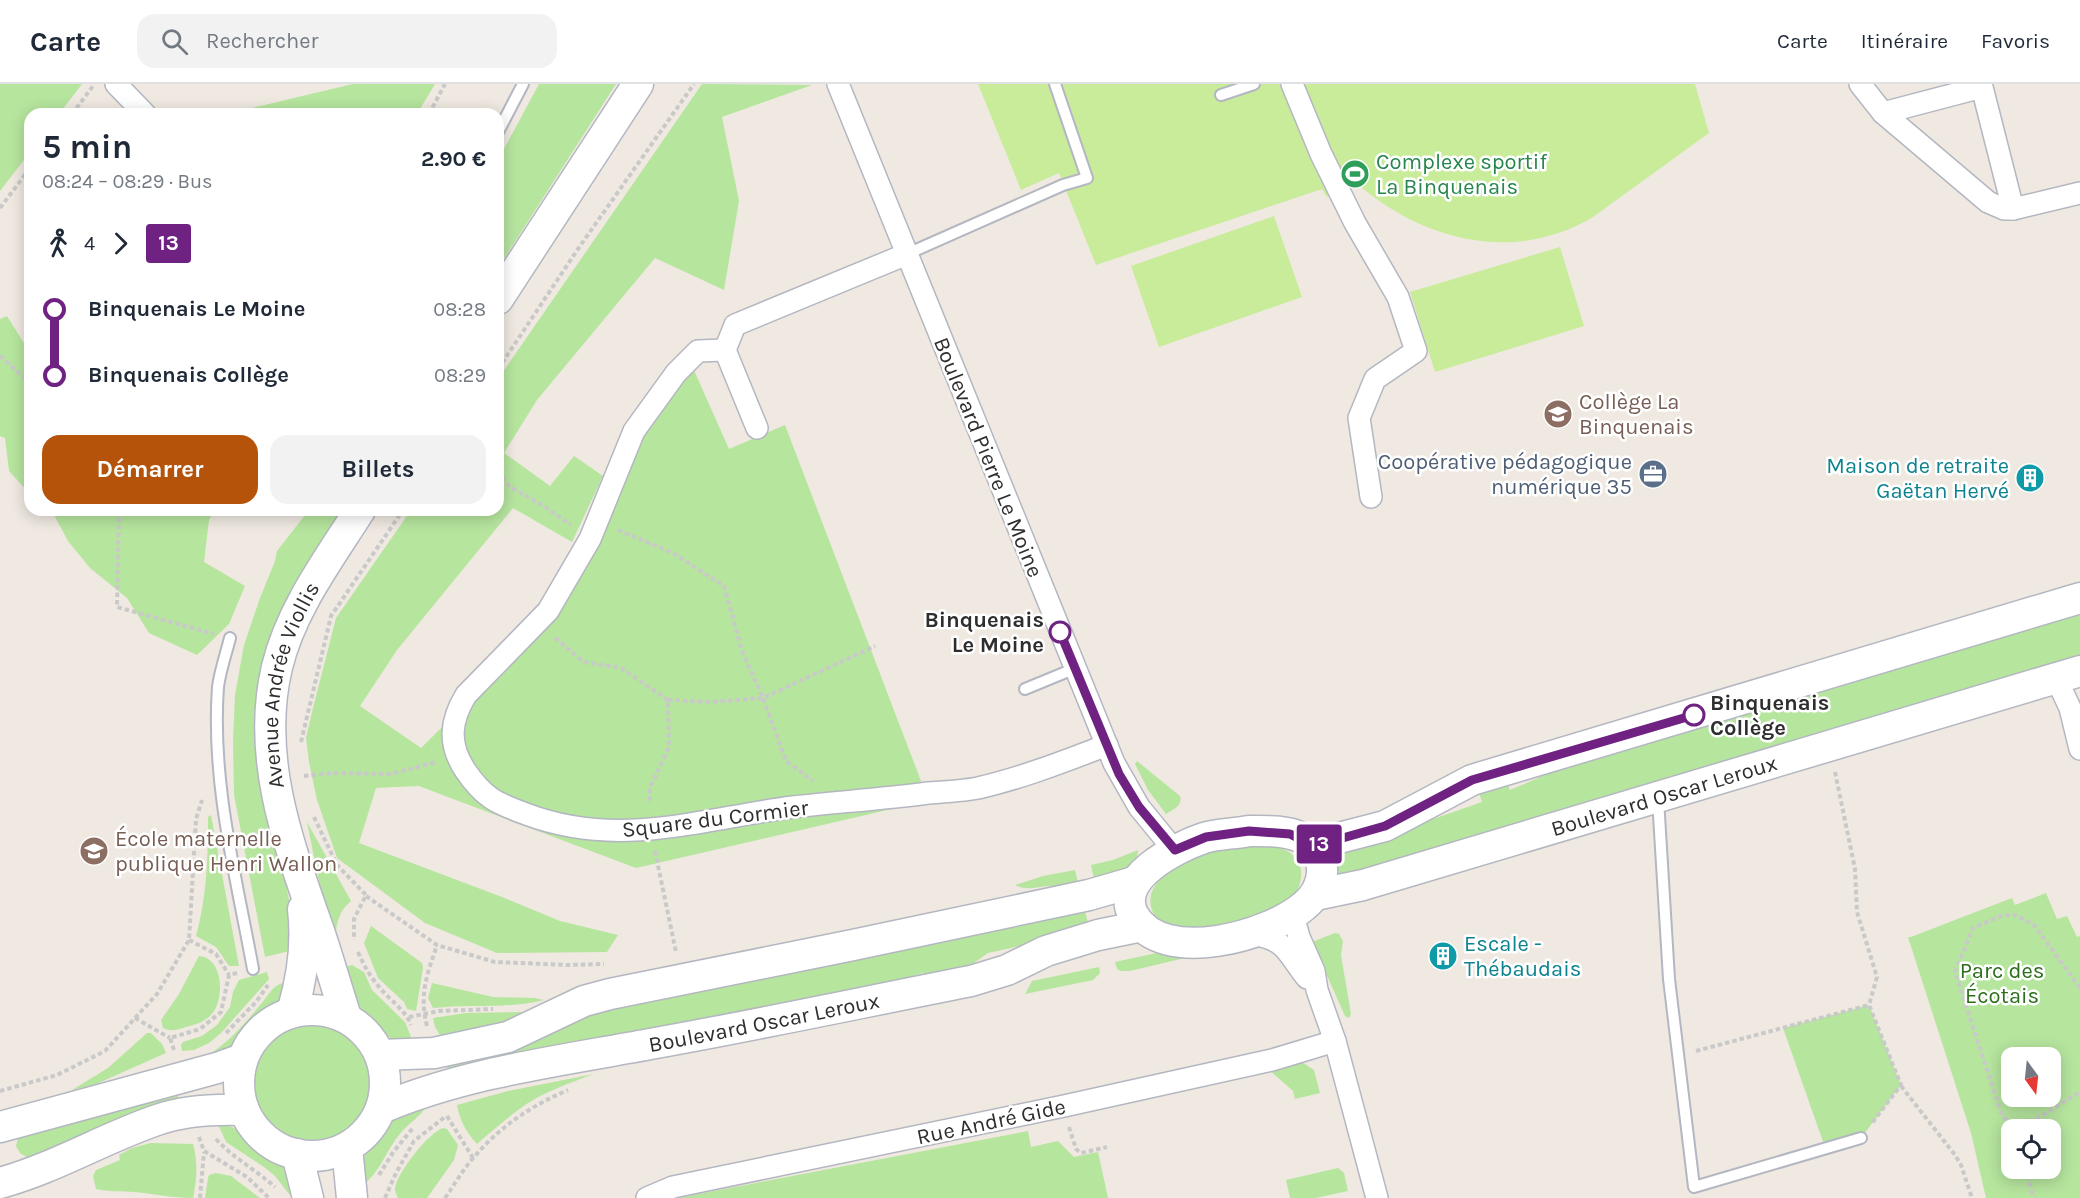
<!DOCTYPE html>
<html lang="fr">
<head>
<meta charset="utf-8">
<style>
  body { margin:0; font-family:Karla,sans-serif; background:#f2f2f3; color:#1f2937; height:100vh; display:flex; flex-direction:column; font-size:22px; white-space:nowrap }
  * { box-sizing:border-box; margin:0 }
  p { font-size:20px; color:#747a83 }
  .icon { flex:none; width:33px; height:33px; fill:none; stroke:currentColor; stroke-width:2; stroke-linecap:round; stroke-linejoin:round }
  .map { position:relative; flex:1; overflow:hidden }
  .side { position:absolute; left:24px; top:24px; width:480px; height:408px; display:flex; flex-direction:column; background:#fff; border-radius:18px; box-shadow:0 3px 15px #0003 }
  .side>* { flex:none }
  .badge { padding:0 12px; border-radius:4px; font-size:21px; line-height:39px }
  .needle { width:39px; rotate:165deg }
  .controls { position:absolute; left:2001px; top:963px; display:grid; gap:12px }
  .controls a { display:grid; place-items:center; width:60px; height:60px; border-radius:12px; background:#fff; box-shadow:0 3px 15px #0003; font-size:30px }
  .map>.badge { position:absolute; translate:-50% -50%; box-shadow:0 0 0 3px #fff }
  .legs { display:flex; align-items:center; gap:9px; height:66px; padding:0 18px; font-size:20px }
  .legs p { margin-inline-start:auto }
  .summary { display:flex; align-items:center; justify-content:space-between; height:102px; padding:0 18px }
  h1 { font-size:33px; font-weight:700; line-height:45px }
  .primary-button { display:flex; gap:12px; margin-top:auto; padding:12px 18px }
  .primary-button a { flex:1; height:69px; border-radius:18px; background:#b45309; color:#fff; font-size:24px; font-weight:700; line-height:69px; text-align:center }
  .primary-button a+a { background:#f2f2f3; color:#1f2937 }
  ul { padding:0 18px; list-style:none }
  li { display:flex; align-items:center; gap:21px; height:66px; font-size:22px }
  li i { display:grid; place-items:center; width:9px; height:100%; margin:0 8px; background:currentColor }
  li i::after { content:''; width:15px; height:15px; margin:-8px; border:4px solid; border-radius:50%; background:#fff }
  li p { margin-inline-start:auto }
  li:first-child i { background:linear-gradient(#0000 50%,currentColor 0) }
  li:last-child i { background:linear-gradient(currentColor 50%,#0000 0) }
  header { display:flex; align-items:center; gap:36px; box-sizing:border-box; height:84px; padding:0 30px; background:#fff; border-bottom:2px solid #e0e1e3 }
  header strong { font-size:28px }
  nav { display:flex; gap:33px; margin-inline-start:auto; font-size:21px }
  .search { width:420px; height:54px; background:#f2f2f3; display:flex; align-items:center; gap:15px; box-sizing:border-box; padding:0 21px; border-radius:18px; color:#747a83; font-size:22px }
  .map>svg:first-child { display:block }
</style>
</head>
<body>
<header>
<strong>Carte</strong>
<div class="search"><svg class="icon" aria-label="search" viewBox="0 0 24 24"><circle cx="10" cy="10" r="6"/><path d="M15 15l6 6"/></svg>Rechercher</div>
<nav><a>Carte</a><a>Itinéraire</a><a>Favoris</a></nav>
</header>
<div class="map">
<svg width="2080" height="1114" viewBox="0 0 2080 1114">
  <rect width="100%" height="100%" fill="#efe9e1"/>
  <!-- green -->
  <g fill="#b6e59e" fill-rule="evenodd">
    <path d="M 0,0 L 82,0 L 59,30 L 30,30 L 30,68 L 0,107 Z"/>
    <path d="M 353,0 L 435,0 L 417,30 L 227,30 Z"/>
    <path d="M 539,0 L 616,0 L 498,184 L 498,76 Z"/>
    <path d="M 702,0 L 812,1 L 722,33 L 739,117 L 724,206 L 655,174 L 537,316 L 504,369 L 550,402 L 574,372 L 603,392 L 572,458 L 513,424 L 397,566 L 360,622 L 421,664 L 552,535 L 594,464 L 644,350 L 693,284 L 729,365 L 785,341 L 921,697 L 909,721 L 636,784 L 419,702 L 376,704 L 359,759 L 502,813 L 560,837 L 618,851 L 607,868 L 497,869 L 425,839 L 337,774 L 317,716 L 309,678 L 306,654 L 313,624 L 336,534 L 411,426 L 498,426 L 498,295 Z"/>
    <path d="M 7,232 L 30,269 L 30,410 L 9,387 L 5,354 L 0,352 L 0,235 Z"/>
    <path d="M 49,426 L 215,426 L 209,436 L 204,478 L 245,502 L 229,540 L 197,571 L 149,549 L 127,514 L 90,484 L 68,457 L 53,429 Z"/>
    <path d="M 309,426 L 349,426 L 266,583 L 282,782 L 295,844 L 293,866 L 265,873 L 234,711 L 233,658 L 235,611 L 244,561 L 260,514 L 275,477 L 277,467 Z"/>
    <path d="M 2080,529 L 2080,579 L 1341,795 L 1332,779 L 1331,765 L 1436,734 L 1482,718 L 1477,703 L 1505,694 L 1510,706 L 1566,682 Z"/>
    <path d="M 1137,677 L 1180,712 C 1183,722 1173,725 1166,730 L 1148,706 L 1135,680 Z"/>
    <path d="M 211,731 L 239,882 L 229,882 L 216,863 L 196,852 C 207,812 208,774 208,733 Z"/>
    <path d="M 307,738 L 351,817 C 341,825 336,837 336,850 L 323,818 Z"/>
    <path d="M 1260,761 C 1269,762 1279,763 1287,767 C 1309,778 1303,807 1286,820 C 1279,826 1229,844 1218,847 C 1212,849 1205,847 1200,846 C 1189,844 1177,845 1168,841 C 1160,839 1154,833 1152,826 C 1142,798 1180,778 1201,769 C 1216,762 1243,763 1260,761 Z"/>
    <path d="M 1138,766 C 1138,789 1113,792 1095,799 L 1091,781 L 1113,776 Z"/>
    <path d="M 1075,786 L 1079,803 C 1069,805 1060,802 1049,802 C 1036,803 1027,807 1015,801 L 1043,792 Z"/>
    <path d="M 2046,809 L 2057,835 L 2067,832 L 2077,853 L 2080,852 L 2080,1114 L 1986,1114 L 1971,1049 L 1908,853 L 1911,853 L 2012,814 L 2015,821 ZM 2012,974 L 2050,974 L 2050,1012 L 2012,1012 ZM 2012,1046 L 2050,1046 L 2050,1084 L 2012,1084 Z"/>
    <path d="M 1083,819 L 1090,847 L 988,869 L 967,884 L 925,901 L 923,889 L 868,906 L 448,988 L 445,976 L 575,933 Z"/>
    <path d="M 371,842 L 422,879 L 423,884 L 416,927 L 407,925 L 404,918 L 378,894 L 364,859 Z"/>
    <path d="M 1335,849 L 1339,850 L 1343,857 L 1341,871 L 1351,930 L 1349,934 L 1345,932 L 1312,858 Z"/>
    <path d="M 1161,868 L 1189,873 L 1130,887 L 1121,887 L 1117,885 L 1115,878 Z"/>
    <path d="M 199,872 C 224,874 225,916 211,931 C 204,938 195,941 186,943 C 177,946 171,948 163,944 L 161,936 L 179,910 Z"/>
    <path d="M 352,881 L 364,888 L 372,906 L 405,938 L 413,958 L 403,959 L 392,955 L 370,939 L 359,929 L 339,885 Z"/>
    <path d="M 1099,883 L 1100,889 L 1093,896 L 1025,910 L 1032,897 Z"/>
    <path d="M 267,888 L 269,895 L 221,949 L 209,959 L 194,966 L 182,967 L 181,961 L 183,958 L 202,952 L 217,941 L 230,923 L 233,908 L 239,896 Z"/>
    <path d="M 294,896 C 283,920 258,948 236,962 C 227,969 211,970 201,974 C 225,964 244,940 261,920 C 267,913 271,904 280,900 C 284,898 289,897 294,896 Z"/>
    <path d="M 432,899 L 493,913 L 535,914 L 544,916 C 508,925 470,920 433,924 L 428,914 Z"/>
    <path d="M 1869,921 L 1901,1001 L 1861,1054 L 1826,1066 L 1783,944 Z"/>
    <path d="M 525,928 L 518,935 L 443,956 L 435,943 L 433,934 L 466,929 Z"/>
    <circle cx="312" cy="1002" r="61"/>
    <path d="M 147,949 L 151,949 L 162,960 L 166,969 L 94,1001 L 72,1006 L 108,984 Z"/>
    <path d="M 1300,977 L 1314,986 L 1320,1009 L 1295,1015 L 1293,1007 L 1268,985 Z"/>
    <path d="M 594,990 C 570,999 546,1007 525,1021 C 508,1033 492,1047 477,1060 C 466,1048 460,1037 457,1021 L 508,1007 Z"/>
    <path d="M 175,1005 L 181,1020 L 33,1077 L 20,1069 L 16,1062 L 18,1054 L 25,1050 Z"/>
    <path d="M 428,1020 C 421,1033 408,1039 399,1051 C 386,1067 380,1088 363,1101 C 358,1075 371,1052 390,1035 C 393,1032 397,1027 400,1025 C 408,1022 420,1022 428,1020 Z"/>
    <path d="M 217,1038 C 238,1043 243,1050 259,1063 C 267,1070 276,1074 285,1078 L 293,1113 L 289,1110 L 275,1092 L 264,1083 L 226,1058 Z"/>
    <path d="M 443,1044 L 447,1045 L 458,1061 L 454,1076 L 427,1114 L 398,1114 C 396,1110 395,1108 395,1104 C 397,1089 428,1049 443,1044 Z"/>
    <path d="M 1028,1047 L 1031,1063 L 1058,1057 L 1074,1073 L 1098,1068 L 1108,1114 L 677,1114 Z"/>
    <path d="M 151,1059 L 193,1060 C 198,1079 197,1095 193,1114 C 173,1114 154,1110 135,1108 C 121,1107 109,1108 96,1105 L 93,1092 L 96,1086 L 120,1076 L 119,1071 L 132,1064 Z"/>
    <path d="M 1338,1084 L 1344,1089 L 1348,1107 L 1316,1114 L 1290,1114 L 1286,1096 Z"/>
    <path d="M 216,1089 L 231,1092 L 260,1114 L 205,1114 L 208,1094 L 209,1091 Z"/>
  </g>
  <!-- pitch -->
  <g fill="#c9ec9a">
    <path d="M 978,0 L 1695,0 L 1709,49 L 1593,133 C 1516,179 1427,158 1361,103 L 1344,105 L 1327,113 L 1322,105 L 1096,181 L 1059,89 L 1021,106 Z"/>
    <path d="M 1274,132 L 1302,213 L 1159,263 L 1131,182 Z"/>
    <path d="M 1560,163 L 1584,242 L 1435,288 L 1410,208 Z"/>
  </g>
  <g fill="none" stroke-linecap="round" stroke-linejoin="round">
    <!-- lane casing -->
    <g stroke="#b4b7c1" stroke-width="14">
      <g id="lane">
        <path d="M 1221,11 L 1254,0"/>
        <path d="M 498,48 L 523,0"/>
        <path d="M 907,170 L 1063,101 L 1087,94 L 1055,0"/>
        <path d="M 230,554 C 226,570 220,587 218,603 C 211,698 236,792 253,885"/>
        <path d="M 1025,605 L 1076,584"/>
        <path d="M 1658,715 L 1669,895 L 1694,1103 L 1861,1054"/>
      </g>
    </g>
    <!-- street casing -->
    <g stroke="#b4b7c1" stroke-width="24">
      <g id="street">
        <path d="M 116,0 L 145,30"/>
        <path d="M 838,0 L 1114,679 L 1139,723 L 1175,767"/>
        <path d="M 1292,0 L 1321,70 L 1355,139 L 1398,213 L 1416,267 L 1375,295 L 1359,334 L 1371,413"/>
        <path d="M 1860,0 L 1883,29 L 1988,118 L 2004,125 L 2013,125 L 2080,109"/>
        <path d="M 1883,29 L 1982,3 L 2013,125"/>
        <path d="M 725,266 L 698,267 L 676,289 L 634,347 L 590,455 L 548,527 L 466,611 C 450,637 448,660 465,686 C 484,714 496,719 526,730 C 619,765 700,735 793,723 C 838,718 883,715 928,709 C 945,708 962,707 978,704 C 1022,694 1065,677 1107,661"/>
        <path d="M 757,344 L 725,266 L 735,241 L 907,170"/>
        <path d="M 2056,594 L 2070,624 L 2080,665"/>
        <path d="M 1293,831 L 1299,853 L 1314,887 L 1317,906 L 1335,957 L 1377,1114"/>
        <path d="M 1251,850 C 1288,856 1286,868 1307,894"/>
        <path d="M 647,1114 L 673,1103 L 1064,1022 L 1272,976 L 1335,957"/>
      </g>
    </g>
    <!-- secondary casing -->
    <g stroke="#b4b7c1" stroke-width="33">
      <g id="secondary">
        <path d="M 498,215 L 638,0"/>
        <path d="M 1249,747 C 1266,747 1286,746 1302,754 C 1331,770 1326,804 1304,822 C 1269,852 1163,882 1134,832 C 1112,795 1177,763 1204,754 C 1217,750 1234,750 1249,747 Z"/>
        <path d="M 1312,761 L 1385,742 L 1472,696 L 2080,514"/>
        <path id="s1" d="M 1315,811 L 1363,801 L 2080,587"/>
        <path d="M 293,925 C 302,894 307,858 303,825"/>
        <circle cx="312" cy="999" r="73"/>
        <path id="s2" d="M 346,933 C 337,905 329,877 320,850 C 290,764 255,675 277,583 C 291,525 329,475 360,426"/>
        <path d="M 381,971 L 434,969 L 508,953 L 584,917 L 610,910 L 853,861 L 1089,811 L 1134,798"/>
        <path id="s3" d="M 382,1024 C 467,988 560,977 650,960 C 757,941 864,918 971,897 L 1007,886 L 1046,867 L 1098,851 L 1142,842"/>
        <path d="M 0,1043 L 217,984 L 242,975"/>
        <path d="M 347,1064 L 352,1114"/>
        <path d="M 297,1070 L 308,1114"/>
        <path d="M 0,1099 C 55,1084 104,1054 157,1036 C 185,1026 215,1025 244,1026"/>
      </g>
    </g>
    <!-- path -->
    <g stroke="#c9c9c9" stroke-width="4" stroke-dasharray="4.5 3" stroke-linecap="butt">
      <path d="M 72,30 L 93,2"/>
      <path d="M 429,30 L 445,0"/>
      <path d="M 0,124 L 30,84"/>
      <path d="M 0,272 L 30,299"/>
      <path d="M 498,285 L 580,162 L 694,0"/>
      <path d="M 498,387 L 509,402 L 542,421 L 571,441"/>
      <path d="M 119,426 L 117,523 L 214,550"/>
      <path d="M 618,446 L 673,469 L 724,502 L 742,567 L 763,614 L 786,677 L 813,697"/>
      <path d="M 555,554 L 584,578 L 621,584 L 668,616 L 669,663 L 650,704 L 650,720"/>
      <path d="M 668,616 L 710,618 L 763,614 L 875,562"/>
      <path d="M 301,658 L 331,532 L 403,426"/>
      <path d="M 1835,688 L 1855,785 L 1857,828 L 1877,893 L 1869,921"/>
      <path d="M 304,692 L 334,689 L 390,690 L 437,678"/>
      <path d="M 314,733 L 337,781 L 366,811 L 354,835 L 354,856"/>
      <path d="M 655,767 L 676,868"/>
      <path d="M 366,812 L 437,861 L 495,878 L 568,881 L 604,880"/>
      <path d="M 189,856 L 216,870 L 229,891"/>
      <path d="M 358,868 C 364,882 371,894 381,905 C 391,917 406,927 411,941"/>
      <path d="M 2080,904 L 2034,841 L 2015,831 L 2003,831 L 1973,844 L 1955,888 L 2002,1032 L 2017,1043 L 2041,1032 L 2080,1008"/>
      <path d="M 409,933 L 439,927 L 493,925"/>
      <path d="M 135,934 L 170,954"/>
      <path d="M 427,942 C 419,910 427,891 437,861"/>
      <path d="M 226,949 L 256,918 L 268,901"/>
      <path d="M 174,966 L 170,954 L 200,945 L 221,928 L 229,891 L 237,889"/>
      <path d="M 1696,967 L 1869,921 L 1901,1001 L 1872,1039"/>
      <path d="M 1901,1002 L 1955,1071 L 1961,1081 L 1972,1114"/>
      <path d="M 0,1007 L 57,991 L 105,967 L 157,910 L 189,856 L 196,735 L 202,716"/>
      <path d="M 447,1032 L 473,1074"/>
      <path d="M 1069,1043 L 1076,1065 L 1081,1069 L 1107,1063"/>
      <path d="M 199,1053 L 204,1067 L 247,1093 L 269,1114"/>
      <path d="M 216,1055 C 233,1074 256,1086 275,1103"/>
      <path d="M 2027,1084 L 2031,1107 L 2035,1114"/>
      <path d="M 379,1091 L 394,1067 L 413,1044"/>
      <path d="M 200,1114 L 204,1068"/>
      <path d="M 385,1114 L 396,1089 L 414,1057 L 445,1033"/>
      <path d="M 445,1114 C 455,1100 463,1085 475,1072 C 502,1041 531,1022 568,1006"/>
    </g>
    <!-- lane -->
    <use href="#lane" stroke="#fff" stroke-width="10"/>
    <!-- street -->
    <use href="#street" stroke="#fff" stroke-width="21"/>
    <!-- secondary -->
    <use href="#secondary" stroke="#fff" stroke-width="30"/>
  </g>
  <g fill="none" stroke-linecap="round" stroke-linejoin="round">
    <!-- line-1 casing -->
    <g stroke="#fff" stroke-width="14">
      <path id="line-1" d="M 1060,548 L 1119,690 L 1139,723 L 1175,766 L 1206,753 L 1249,747 L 1290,750 L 1312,761 L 1325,759 L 1385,742 L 1472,696 L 1694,631"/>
    </g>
    <!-- line-1 -->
    <use href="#line-1" stroke="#6f2282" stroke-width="9"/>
  </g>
  <!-- icons -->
  <defs>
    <g id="stadium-disc" transform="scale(1.5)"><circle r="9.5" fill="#2e9e5b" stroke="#fff"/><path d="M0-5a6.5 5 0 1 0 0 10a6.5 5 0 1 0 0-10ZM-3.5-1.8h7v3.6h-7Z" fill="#fff"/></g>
    <g id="school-disc" transform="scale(1.5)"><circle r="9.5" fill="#8d6e63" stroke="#fff"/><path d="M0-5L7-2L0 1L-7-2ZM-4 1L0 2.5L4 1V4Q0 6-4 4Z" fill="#fff"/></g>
    <g id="office-disc" transform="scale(1.5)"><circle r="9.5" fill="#5c6f8a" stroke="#fff"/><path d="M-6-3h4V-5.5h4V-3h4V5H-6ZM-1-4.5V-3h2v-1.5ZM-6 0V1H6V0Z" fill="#fff"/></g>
    <g id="building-disc" transform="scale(1.5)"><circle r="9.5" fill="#0f9aa8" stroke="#fff"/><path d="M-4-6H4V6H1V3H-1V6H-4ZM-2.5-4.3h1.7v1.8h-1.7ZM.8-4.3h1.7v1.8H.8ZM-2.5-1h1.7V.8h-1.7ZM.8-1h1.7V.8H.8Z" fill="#fff"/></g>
  </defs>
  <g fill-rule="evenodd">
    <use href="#stadium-disc" x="1355" y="90"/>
    <use href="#school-disc" x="1558" y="330"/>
    <use href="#office-disc" x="1653" y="390"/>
    <use href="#building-disc" x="2030" y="394"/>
    <use href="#school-disc" x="94" y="767"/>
    <use href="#building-disc" x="1443" y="872"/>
  </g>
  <!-- markers -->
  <g fill="#fff" stroke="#6f2282" stroke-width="3">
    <circle cx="1060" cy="548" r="10"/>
    <circle cx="1694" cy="631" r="10"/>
  </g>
  <g text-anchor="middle" stroke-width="5" stroke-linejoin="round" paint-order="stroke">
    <!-- leisure labels -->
    <g font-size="22" fill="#27864d" stroke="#fff" text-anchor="start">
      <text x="1376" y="85">Complexe sportif<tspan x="1376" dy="25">La Binquenais</tspan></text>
    </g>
    <!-- education labels -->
    <g font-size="22" fill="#785e54" stroke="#fff" text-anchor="start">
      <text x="1579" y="325">Collège La<tspan x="1579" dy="25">Binquenais</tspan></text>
      <text x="115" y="762">École maternelle<tspan x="115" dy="25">publique Henri Wallon</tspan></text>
    </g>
    <!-- street labels -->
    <g font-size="22" fill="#2e2e2e" stroke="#fff">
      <text transform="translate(989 373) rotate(68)" y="8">Boulevard Pierre Le Moine</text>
      <text dy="8" stroke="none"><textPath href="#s2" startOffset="346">Avenue Andrée Viollis</textPath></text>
      <text dy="8" stroke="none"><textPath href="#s1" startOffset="363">Boulevard Oscar Leroux</textPath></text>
      <text transform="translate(715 734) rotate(-7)" y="8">Square du Cormier</text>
      <text dy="8" stroke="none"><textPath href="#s3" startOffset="392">Boulevard Oscar Leroux</textPath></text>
      <text transform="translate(991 1037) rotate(-12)" y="8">Rue André Gide</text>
    </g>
    <!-- service labels -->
    <g font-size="22" fill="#4e5e75" stroke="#fff" text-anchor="end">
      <text x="1632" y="385">Coopérative pédagogique<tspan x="1632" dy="25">numérique 35</tspan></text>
    </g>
    <!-- culture labels -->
    <g font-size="22" fill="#0d838f" stroke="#fff" text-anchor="end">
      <text x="2009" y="389">Maison de retraite<tspan x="2009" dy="25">Gaëtan Hervé</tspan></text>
      <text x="1464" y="867" text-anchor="start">Escale -<tspan x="1464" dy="25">Thébaudais</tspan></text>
    </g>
    <!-- stop labels -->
    <g font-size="22" font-weight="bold" fill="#2e2e2e" stroke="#fff" text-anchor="end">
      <text x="1044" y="543">Binquenais<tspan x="1044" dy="25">Le Moine</tspan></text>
      <text x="1710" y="626" text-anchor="start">Binquenais<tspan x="1710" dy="25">Collège</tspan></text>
    </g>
    <!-- park labels -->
    <g font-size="22" fill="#2c6e1b" stroke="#fff">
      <text x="2002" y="894">Parc des<tspan x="2002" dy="25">Écotais</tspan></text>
    </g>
  </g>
</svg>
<div class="controls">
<a><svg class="needle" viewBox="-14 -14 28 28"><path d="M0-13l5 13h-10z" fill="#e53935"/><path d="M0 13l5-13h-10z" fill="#747a83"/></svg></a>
<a><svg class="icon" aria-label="locate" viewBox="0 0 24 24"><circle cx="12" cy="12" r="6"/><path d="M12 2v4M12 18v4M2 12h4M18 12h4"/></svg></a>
</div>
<b class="badge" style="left:1319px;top:760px;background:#6f2282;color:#fff">13</b>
<section class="side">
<div class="summary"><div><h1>5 min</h1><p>08:24 – 08:29 · Bus</p></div><b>2.90 €</b></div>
<div class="legs"><svg class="icon" aria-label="walk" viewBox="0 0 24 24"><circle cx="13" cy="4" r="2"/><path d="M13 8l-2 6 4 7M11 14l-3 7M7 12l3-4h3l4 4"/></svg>4<svg class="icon" aria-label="forward" viewBox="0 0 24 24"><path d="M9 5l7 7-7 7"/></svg><b class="badge" style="background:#6f2282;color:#fff">13</b></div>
<ul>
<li><i style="color:#6f2282"></i><b>Binquenais Le Moine</b><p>08:28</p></li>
<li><i style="color:#6f2282"></i><b>Binquenais Collège</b><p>08:29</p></li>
</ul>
<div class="primary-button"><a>Démarrer</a><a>Billets</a></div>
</section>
</div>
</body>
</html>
